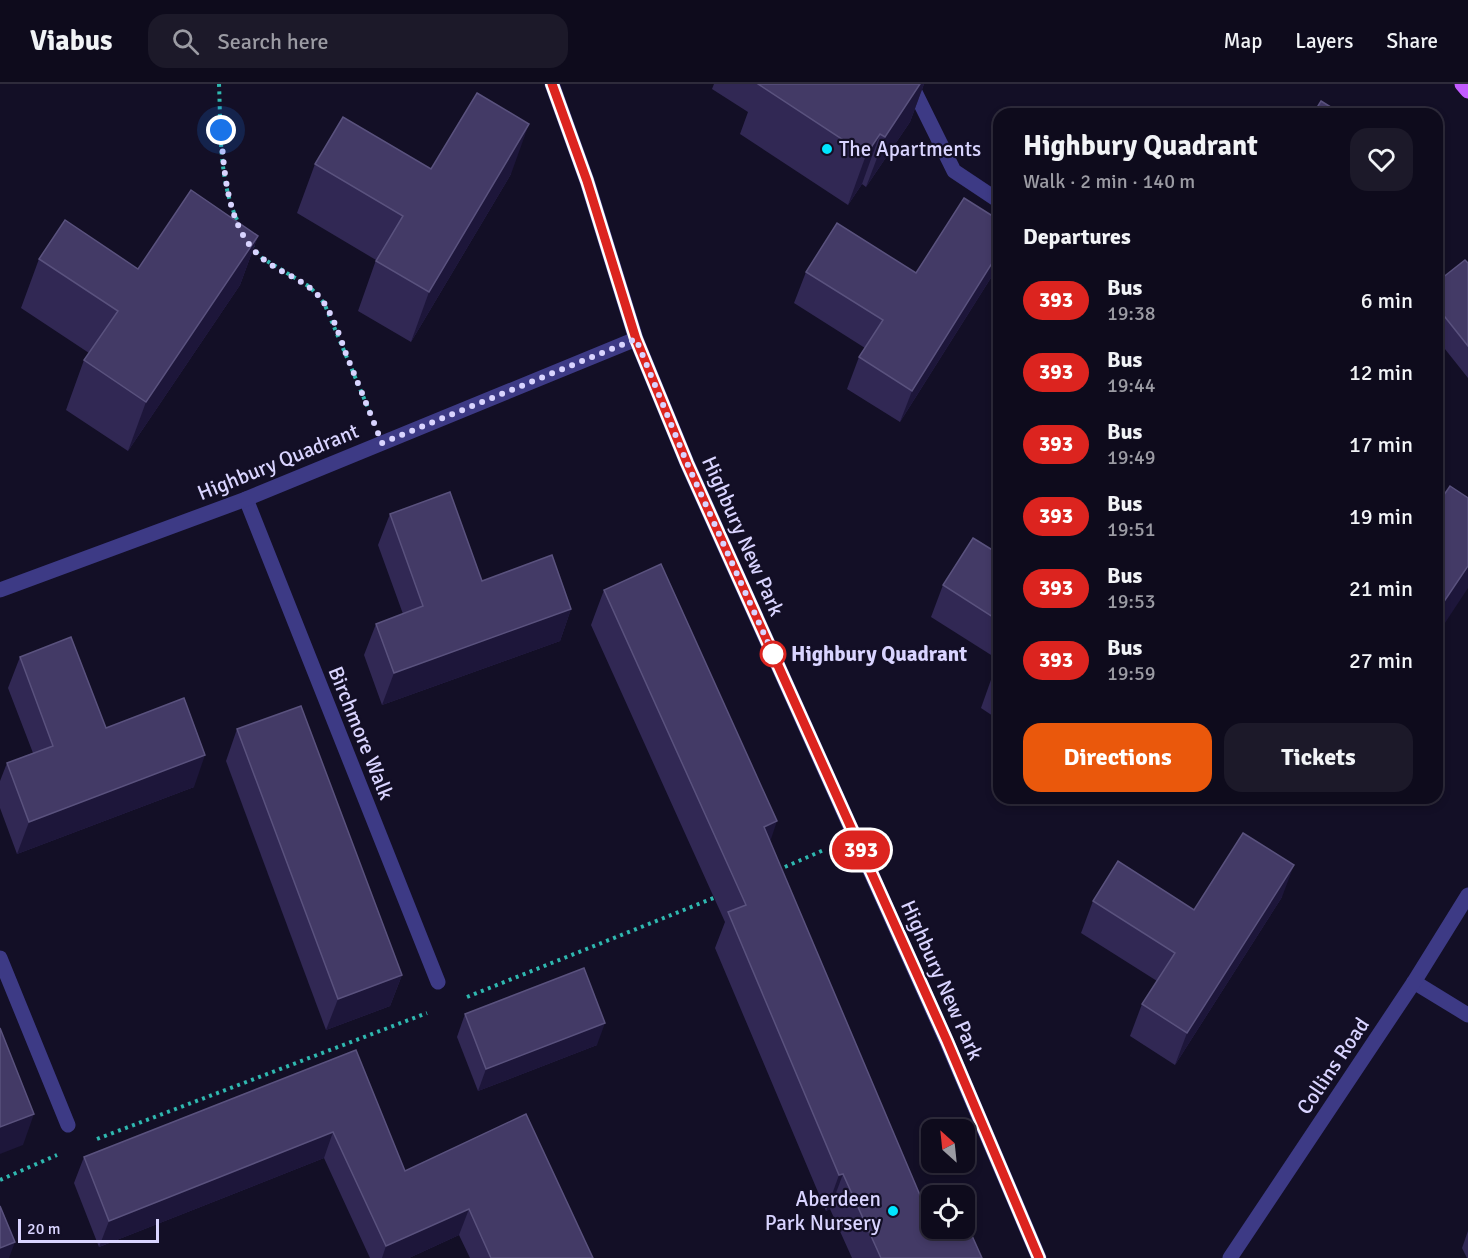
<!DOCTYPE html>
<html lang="en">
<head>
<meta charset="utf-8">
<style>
  body { margin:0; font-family:Signika,sans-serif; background:#1c1929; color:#f1f3f6; height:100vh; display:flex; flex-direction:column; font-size:22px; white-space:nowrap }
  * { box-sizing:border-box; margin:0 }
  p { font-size:20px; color:#9b9ba3 }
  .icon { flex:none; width:33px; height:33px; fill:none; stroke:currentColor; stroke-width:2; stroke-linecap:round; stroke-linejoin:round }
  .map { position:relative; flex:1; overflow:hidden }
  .side { position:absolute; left:993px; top:24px; width:450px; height:696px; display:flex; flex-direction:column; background:#0e0b1c; border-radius:18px; box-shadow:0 3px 9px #0003,0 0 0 2px #2e2b3b }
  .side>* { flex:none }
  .badge { padding:0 12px; border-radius:20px; font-size:21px; line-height:39px }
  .needle { width:39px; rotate:333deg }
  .fabs { position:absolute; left:921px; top:1035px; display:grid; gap:12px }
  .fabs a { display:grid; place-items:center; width:54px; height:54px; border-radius:12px; background:#0e0b1c; box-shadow:0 3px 9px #0003,0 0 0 2px #2e2b3b; font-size:30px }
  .scale { position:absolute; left:18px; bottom:15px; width:141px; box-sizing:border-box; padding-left:6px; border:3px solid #d9d4ff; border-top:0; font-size:16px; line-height:21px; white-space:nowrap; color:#d9d4ff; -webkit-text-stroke:4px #130f26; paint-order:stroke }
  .you { position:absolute; width:30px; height:30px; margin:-15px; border:4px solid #fff; border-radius:50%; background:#1a73e8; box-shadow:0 0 0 9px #1a73e833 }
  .map>.badge { position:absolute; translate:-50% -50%; box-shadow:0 0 0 3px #fff }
  h2 { padding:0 30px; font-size:22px; line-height:54px }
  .round { display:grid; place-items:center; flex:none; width:63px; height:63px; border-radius:18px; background:#1c1929 }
  .headline { display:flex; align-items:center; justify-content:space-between; height:102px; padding:0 30px }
  h1 { font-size:28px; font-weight:800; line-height:45px }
  .primary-button { display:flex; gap:12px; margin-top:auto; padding:12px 30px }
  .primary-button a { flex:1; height:69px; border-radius:18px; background:#ea580c; color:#fff; font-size:24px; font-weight:800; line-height:69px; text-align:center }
  .primary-button a+a { background:#1c1929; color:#f1f3f6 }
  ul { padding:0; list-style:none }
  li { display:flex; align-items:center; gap:18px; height:72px; padding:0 30px }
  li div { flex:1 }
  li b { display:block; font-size:22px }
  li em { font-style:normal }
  li .badge { min-width:66px; font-weight:700; text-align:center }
  header { display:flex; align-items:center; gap:36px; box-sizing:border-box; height:84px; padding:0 30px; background:#0e0b1c; border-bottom:2px solid #2e2b3b }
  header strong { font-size:28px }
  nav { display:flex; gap:33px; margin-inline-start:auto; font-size:21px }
  .search { width:420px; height:54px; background:#1c1929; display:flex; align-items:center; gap:15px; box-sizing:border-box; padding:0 21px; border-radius:18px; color:#9b9ba3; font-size:22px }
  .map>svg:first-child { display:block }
</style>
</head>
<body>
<header>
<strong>Viabus</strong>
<div class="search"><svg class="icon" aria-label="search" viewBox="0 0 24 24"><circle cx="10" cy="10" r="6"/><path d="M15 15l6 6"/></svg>Search here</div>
<nav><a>Map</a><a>Layers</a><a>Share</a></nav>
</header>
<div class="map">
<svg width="1468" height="1174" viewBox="0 0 1468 1174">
  <rect width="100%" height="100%" fill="#130f26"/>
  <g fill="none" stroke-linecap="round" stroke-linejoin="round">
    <!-- path -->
    <g stroke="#2fb8b0" stroke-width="4" stroke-dasharray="3 4.5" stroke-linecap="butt">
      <path d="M 219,0 C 221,46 218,98 239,140"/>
      <path d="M 251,162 L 262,174 L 310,203 L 324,219 L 371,331"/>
      <path d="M 778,786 L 826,765"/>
      <path d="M 467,913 L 716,813"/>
      <path d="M 97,1055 L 427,929"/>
      <path d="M 0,1096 L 57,1071"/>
    </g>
    <!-- minor -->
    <g stroke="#3d3a85" stroke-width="15">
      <path d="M 552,0 L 587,97 L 636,255 L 687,379 L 947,958 L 1039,1174"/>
      <path d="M 911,0 L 954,87 L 999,117"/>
      <path d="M 1437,412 L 1468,433"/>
      <path d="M 246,415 L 438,898"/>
      <path d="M 0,506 L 246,415 L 636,255"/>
      <path d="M 0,874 L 68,1041"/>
      <path d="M 1414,898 L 1468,931"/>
      <path d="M 1230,1174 L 1414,898 L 1468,811"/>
    </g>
    <!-- primary -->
    <path stroke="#c25bff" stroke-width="15" d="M 1462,0 L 1468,7"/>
  </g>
  <!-- wall -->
  <g fill="#312854">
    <path d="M 714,0 L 924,0 L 910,38 L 866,103 L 862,100 L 848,121 L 740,50 L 748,28 L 712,5 Z"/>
    <path d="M 315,80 L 511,90 L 411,258 L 358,227 L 376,176 L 297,129 Z"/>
    <path d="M 999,136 L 999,181 L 900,338 L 847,305 L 859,273 L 865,264 L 794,219 L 806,188 L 916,189 Z"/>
    <path d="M 258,152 L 240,201 L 128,367 L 66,326 L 84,276 L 89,269 L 21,224 L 39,175 L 138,185 Z"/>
    <path d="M 1468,179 L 1468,294 L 1437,255 L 1437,198 Z"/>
    <path d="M 390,430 L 482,497 L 571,525 L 560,557 L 382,621 L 364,571 L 376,540 L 403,530 L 378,461 Z"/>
    <path d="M 999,470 L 999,576 L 931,533 L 943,501 Z"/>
    <path d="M 604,506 L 770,758 L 925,1123 L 982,1174 L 852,1174 L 830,1125 L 826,1127 L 715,864 L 725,838 L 591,541 Z"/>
    <path d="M 20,573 L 106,644 L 194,703 L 17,770 L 0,724 L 0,697 L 7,679 L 33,669 L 8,604 Z"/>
    <path d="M 999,582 L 999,636 L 981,624 L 992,593 Z"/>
    <path d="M 237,645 L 402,891 L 390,922 L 326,946 L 226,677 Z"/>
    <path d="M 1282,813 L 1175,981 L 1130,952 L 1142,920 L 1157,897 L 1081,849 L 1093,817 L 1194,826 Z"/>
    <path d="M 465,930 L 597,961 L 478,1007 L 457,953 Z"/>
    <path d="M 356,966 L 405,1087 L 593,1174 L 470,1174 L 459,1151 L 409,1174 L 370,1174 L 324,1074 L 99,1163 L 74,1099 L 84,1073 Z"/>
    <path d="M 1468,1147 L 1468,1174 L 1467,1174 L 1462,1164 Z"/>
  </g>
  <!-- shaded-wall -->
  <g fill="#1d163a">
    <path d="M 920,0 L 924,0 L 910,38 L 866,103 L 885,53 Z"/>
    <path d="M 529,40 L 511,90 L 411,258 L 429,208 Z"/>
    <path d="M 880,50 L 862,100 L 848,121 L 866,71 Z"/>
    <path d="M 258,152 L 240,201 L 128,367 L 146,318 Z"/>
    <path d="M 999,168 L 999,181 L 900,338 L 912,307 Z"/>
    <path d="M 1468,482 L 1468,504 L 1437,551 L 1437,528 Z"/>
    <path d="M 571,525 L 560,557 L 382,621 L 394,589 Z"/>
    <path d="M 205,671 L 194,703 L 17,770 L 29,738 Z"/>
    <path d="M 777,737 L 765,773 L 764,743 Z"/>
    <path d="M 1294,781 L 1282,813 L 1175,981 L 1187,949 Z"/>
    <path d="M 402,891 L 390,922 L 326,946 L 338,915 Z"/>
    <path d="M 605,939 L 597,961 L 478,1007 L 486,985 Z"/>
    <path d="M 34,1030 L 23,1061 L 0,1070 L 0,1043 Z"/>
    <path d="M 333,1048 L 324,1074 L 99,1163 L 109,1137 Z"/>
    <path d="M 843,1090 L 830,1125 L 826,1127 L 839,1091 Z"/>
    <path d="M 469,1125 L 459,1151 L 409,1174 L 382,1174 L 386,1162 Z"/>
    <path d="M 15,1158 L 9,1174 L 0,1174 L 0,1164 Z"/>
  </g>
  <!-- building -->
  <g fill="#433a66" stroke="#5a527e" stroke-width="1.5">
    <path d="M 758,0 L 920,0 L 885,53 L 880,50 L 866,71 Z"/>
    <path d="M 477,9 L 529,40 L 429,208 L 376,177 L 403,132 L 315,80 L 343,33 L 431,85 Z"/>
    <path d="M 1321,17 L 1342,30 L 1313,30 Z"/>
    <path d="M 191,106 L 258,152 L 146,318 L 84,276 L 118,227 L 39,175 L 65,136 L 138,185 Z"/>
    <path d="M 964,114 L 999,136 L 999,168 L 912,307 L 859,273 L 883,236 L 806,188 L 837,139 L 916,189 Z"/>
    <path d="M 1465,176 L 1468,179 L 1468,262 L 1437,223 L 1437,198 Z"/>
    <path d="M 1450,402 L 1468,414 L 1468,482 L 1437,528 L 1437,421 Z"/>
    <path d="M 450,408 L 482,497 L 552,471 L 571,525 L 394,589 L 376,540 L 423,522 L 390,430 Z"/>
    <path d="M 973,454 L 999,470 L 999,537 L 943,501 Z"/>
    <path d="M 661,480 L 777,737 L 764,743 L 925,1123 L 932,1119 L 932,1144 L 964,1144 L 964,1134 L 982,1174 L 881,1174 L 843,1090 L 839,1091 L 728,828 L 746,821 L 604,506 Z"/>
    <path d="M 71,553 L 106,644 L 184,614 L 205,671 L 29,738 L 7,679 L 53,662 L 20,573 Z"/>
    <path d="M 999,582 L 999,597 L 992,593 Z"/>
    <path d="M 301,622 L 402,891 L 338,915 L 237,645 Z"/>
    <path d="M 1243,749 L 1294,781 L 1187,949 L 1142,920 L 1175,869 L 1093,817 L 1118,777 L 1194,826 Z"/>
    <path d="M 584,884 L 605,939 L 486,985 L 465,930 Z"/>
    <path d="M 0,944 L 34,1030 L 0,1043 Z"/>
    <path d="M 356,966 L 405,1087 L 526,1030 L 593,1174 L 491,1174 L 469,1125 L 386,1162 L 333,1048 L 109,1137 L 84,1073 Z"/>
    <path d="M 0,1122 L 15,1158 L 0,1164 Z"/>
  </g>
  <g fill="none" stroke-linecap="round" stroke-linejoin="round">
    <!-- line casing -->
    <g stroke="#fff" stroke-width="14">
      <path id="line" d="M 552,0 L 587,97 L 636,255 L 687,379 L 947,957 L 1039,1174"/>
    </g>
    <!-- line -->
    <use href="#line" stroke="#dc241f" stroke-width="9"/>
    <!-- walk -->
    <path stroke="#d9d4ff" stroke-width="6" stroke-dasharray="0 10.8" d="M 221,46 C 224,88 227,145 262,174 C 282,191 309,196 324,219 C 334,234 340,253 346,270 C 358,299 370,329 382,359 L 636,255 L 687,379 L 773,570"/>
  </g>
  <!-- markers -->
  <g fill="#00e5ff" stroke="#130f26" stroke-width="2">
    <circle cx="827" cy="65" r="6"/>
    <circle cx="893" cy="1127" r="6"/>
  </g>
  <circle fill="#fff" stroke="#dc241f" stroke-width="3" cx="773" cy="570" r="12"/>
  <g text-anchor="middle" stroke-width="4.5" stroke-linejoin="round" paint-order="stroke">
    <!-- poi labels -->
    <g font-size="21" fill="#d9d4ff" stroke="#130f26" text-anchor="start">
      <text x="839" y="72">The Apartments</text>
      <text x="881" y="1122" text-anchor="end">Aberdeen<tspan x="881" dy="24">Park Nursery</tspan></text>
    </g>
    <!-- street labels -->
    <g font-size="21" fill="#d9d4ff" stroke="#130f26">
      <text transform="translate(278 378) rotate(-22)" y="7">Highbury Quadrant</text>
      <text transform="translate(743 452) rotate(66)" y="7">Highbury New Park</text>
      <text transform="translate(361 649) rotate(68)" y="7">Birchmore Walk</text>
      <text transform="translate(942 896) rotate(66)" y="7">Highbury New Park</text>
      <text transform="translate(1333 982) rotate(-56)" y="7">Collins Road</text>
    </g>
    <!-- stop labels -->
    <g font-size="21" font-weight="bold" fill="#d9d4ff" stroke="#130f26" text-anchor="start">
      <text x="791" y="577">Highbury Quadrant</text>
    </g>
  </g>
</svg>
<div class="fabs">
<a><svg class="needle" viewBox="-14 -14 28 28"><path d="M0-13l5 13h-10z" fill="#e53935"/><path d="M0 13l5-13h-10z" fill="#9b9ba3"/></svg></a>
<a><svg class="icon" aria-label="locate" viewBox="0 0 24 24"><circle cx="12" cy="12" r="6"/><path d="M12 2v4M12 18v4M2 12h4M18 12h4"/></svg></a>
</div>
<div class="scale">20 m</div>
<div class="you" style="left:221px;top:46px"></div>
<b class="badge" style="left:861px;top:766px;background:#dc241f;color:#fff">393</b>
<section class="side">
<div class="headline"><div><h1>Highbury Quadrant</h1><p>Walk · 2 min · 140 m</p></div><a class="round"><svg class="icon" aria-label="heart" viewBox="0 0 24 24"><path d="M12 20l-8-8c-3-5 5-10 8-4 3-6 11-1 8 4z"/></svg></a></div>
<h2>Departures</h2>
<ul>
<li><span class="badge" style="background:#dc241f;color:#fff">393</span><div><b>Bus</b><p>19:38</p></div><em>6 min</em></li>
<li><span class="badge" style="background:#dc241f;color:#fff">393</span><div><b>Bus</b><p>19:44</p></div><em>12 min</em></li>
<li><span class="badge" style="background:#dc241f;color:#fff">393</span><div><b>Bus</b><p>19:49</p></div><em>17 min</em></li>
<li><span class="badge" style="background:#dc241f;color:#fff">393</span><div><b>Bus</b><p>19:51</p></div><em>19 min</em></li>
<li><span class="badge" style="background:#dc241f;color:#fff">393</span><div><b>Bus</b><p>19:53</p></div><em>21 min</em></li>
<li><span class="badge" style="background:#dc241f;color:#fff">393</span><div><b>Bus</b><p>19:59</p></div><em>27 min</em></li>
</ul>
<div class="primary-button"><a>Directions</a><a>Tickets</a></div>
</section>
</div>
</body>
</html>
